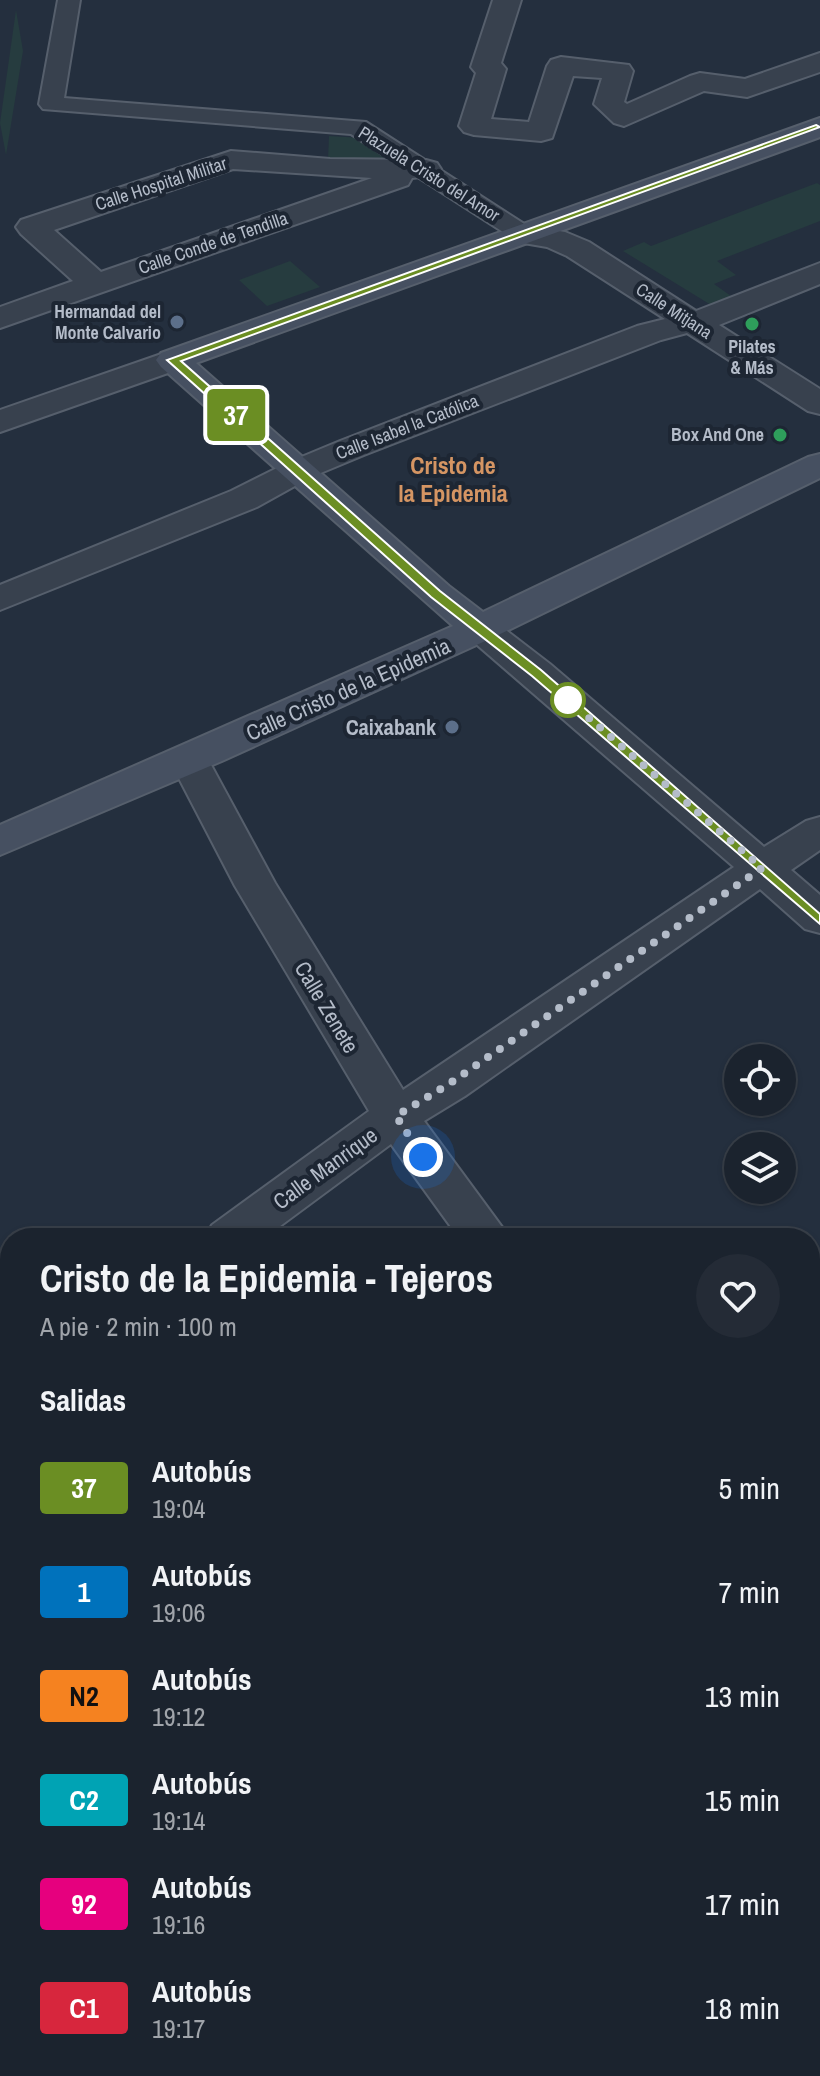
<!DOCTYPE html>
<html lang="es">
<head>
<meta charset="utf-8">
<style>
  body { margin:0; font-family:"Archivo Narrow",sans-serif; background:#242b36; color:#f1f3f6; height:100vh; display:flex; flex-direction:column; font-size:30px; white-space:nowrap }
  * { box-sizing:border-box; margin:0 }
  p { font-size:26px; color:#a0a4aa }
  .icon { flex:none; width:44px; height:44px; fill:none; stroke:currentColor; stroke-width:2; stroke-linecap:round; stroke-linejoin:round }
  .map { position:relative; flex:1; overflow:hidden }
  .details { position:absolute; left:0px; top:1228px; width:820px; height:848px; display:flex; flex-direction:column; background:#1b232e; border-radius:32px 32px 0 0; box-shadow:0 2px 6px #0004,0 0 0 2px #39404a }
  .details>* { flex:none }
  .badge { padding:0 16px; border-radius:6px; font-size:28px; line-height:52px }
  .fabs { position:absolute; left:724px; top:1044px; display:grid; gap:16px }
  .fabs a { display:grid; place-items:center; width:72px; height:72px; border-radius:50%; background:#1b232e; box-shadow:0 2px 6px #0004,0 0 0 2px #39404a; font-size:40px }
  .you { position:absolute; width:40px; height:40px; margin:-20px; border:6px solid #fff; border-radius:50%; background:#1a73e8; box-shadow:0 0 0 12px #1a73e833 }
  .map>.badge { position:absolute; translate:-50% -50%; box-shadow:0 0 0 4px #fff }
  h2 { padding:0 40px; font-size:30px; line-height:72px }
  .round { display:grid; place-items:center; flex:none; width:84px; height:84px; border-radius:42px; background:#242b36 }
  .headline { display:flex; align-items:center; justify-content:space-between; height:136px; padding:0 40px }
  h1 { font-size:38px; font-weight:700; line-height:60px }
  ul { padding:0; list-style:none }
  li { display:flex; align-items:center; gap:24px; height:104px; padding:0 40px }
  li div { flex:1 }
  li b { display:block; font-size:30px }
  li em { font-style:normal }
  li .badge { min-width:88px; font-weight:700; text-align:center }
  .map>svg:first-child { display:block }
</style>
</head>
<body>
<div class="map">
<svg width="820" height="2076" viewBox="0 0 820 2076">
  <rect width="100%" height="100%" fill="#242f3e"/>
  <!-- green -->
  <g fill="#263c3f">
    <path d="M 16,10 L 23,51 L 6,155 L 0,123 Z"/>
    <path d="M 329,136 L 363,138 L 397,162 L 328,161 Z"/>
    <path d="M 817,183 L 820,185 L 820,221 L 717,261 L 736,275 L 714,284 L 731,296 L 711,305 L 623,251 L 644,242 L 651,246 Z"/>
    <path d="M 290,261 L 320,287 L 267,306 L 239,280 Z"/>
    <path d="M 10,1825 L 10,1916 L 0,1924 L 0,1834 Z"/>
  </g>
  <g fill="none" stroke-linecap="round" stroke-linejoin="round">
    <!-- lane casing -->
    <g stroke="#565f6c" stroke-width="4">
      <path id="lane" d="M 58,0 L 80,0 L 64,98 L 366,122 L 532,229 L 536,234 L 532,239 L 514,239 L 351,134 L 43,109 L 39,104 Z"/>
    </g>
    <!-- street casing -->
    <g stroke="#565f6c" stroke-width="4">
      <g id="street">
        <path d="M 493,0 L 521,0 L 501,63 L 506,69 L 491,119 L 529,122 L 547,66 L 551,60 L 561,57 L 629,65 L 633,71 L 624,102 L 627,104 L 690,76 L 700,73 L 745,79 L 820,53 L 820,72 L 747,97 L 704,91 L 624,126 L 614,123 L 594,104 L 602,78 L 573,76 L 552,138 L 541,141 L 474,135 L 464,132 L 459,126 L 476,73 L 471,67 Z"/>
        <path d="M 231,151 L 330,159 L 426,160 L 437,163 L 441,169 L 437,175 L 412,178 L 408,185 L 0,328 L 0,307 L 73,281 L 21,234 L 16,227 L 21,220 ZM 233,169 L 372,178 L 101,272 L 54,230 Z"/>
        <path d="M 523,225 L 565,232 L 589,242 L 696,311 L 820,263 L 820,284 L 719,325 L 820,389 L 820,414 L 808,411 L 687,333 L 661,340 L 364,455 L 311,477 L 257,507 L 0,610 L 0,585 L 231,491 L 287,463 L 340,441 L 637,326 L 665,319 L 567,256 L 547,247 L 512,241 L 507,234 L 512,227 Z"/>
        <path d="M 173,350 L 185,353 L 190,360 L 185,367 L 0,432 L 0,410 Z"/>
        <path d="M 481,617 L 494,621 L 550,664 L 764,847 L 806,821 L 820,817 L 820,850 L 791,870 L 820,895 L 820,933 L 805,929 L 760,889 L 465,1096 L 424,1121 L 510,1238 L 459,1238 L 391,1144 L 264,1238 L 205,1238 L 212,1225 L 369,1111 L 235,886 L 170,761 L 176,752 L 190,748 L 204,752 L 275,883 L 403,1090 L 734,867 L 468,637 L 462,629 L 468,621 Z"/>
        <path d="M 820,1344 L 820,1388 L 810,1391 L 810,1347 Z"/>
        <path d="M 10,1377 L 10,1422 L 0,1426 L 0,1381 Z"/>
        <path d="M 0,1488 L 10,1491 L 10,1547 L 0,1543 Z"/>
        <path d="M 810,1595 L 820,1599 L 820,1655 L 810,1651 Z"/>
        <path d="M 10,1756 L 10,1813 L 0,1817 L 0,1760 Z"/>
        <path d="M 820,1883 L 820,1943 L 810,1947 L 810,1887 Z"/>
        <path d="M 370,2066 L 433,2066 L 437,2076 L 374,2076 Z"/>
        <path d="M 578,2066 L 647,2066 L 643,2076 L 574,2076 Z"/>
      </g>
    </g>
    <!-- secondary casing -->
    <g stroke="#565f6c" stroke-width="4">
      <path id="secondary" d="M 820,118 L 820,137 L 196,363 L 449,586 L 483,612 L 808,457 L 820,454 L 820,478 L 494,637 L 222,761 L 0,855 L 0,825 L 453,626 L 161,367 L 156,360 L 161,353 Z"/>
    </g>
    <!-- lane -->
    <use href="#lane" fill="#38414e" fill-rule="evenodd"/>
    <!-- street -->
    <use href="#street" fill="#38414e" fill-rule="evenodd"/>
    <!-- secondary -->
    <use href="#secondary" fill="#465061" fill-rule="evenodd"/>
  </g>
  <!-- line -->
  <path fill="#6b8e23" stroke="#fff" stroke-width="2" d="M 816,125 L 820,127 L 181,361 L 440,591 L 541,670 L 820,914 L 820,924 L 532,676 L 431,597 L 167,360 Z"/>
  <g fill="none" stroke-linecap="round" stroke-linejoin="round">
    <!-- walk -->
    <path stroke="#b4bcc9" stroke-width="8" stroke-dasharray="0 14.4" d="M 423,1157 L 396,1116 L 449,1084 L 762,868 L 559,692 L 568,700"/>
  </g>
  <!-- markers -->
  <g fill="#5c6f8a" stroke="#1d2633" stroke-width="3">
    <circle cx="177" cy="322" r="8"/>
    <circle cx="452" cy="727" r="8"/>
  </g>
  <g fill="#2e9e5b" stroke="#1d2633" stroke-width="3">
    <circle cx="752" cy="324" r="8"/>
    <circle cx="780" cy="435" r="8"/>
  </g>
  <circle fill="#fff" stroke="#6b8e23" stroke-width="4" cx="568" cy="700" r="16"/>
  <g text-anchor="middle" stroke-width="8" stroke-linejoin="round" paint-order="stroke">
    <!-- far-street labels -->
    <g font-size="18" fill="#b4bcc9" stroke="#1d2633">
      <text transform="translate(429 174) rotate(32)" y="6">Plazuela Cristo del Amor</text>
      <text transform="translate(161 184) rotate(-18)" y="6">Calle Hospital Militar</text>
      <text transform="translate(213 243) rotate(-19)" y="6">Calle Conde de Tendilla</text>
      <text transform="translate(674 311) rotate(33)" y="6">Calle Mitjana</text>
      <text transform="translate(407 427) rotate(-21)" y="6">Calle Isabel la Católica</text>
    </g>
    <!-- far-poi labels -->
    <g font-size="18" font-weight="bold" fill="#b4bcc9" stroke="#1d2633" text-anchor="end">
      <text x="161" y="318">Hermandad del<tspan x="161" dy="21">Monte Calvario</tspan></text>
      <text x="752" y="353" text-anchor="middle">Pilates<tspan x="752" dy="21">&amp; Más</tspan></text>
      <text x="764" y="441">Box And One</text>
    </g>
    <!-- street labels -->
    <g font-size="22" fill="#b4bcc9" stroke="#1d2633">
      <text transform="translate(348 689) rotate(-24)" y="8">Calle Cristo de la Epidemia</text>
      <text transform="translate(327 1007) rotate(59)" y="8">Calle Zenete</text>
      <text transform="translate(325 1168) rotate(-36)" y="8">Calle Manrique</text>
    </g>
    <!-- poi labels -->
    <g font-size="22" font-weight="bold" fill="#b4bcc9" stroke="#1d2633" text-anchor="end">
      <text x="436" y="735">Caixabank</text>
    </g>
    <!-- neighbourhood labels -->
    <g font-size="24" font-weight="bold" fill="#d59563" stroke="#1d2633">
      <text x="453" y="474">Cristo de<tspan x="453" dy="28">la Epidemia</tspan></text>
    </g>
  </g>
</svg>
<div class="fabs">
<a><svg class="icon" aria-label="locate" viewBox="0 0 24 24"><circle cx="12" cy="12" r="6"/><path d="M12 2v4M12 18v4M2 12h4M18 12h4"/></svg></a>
<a><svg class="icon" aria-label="layers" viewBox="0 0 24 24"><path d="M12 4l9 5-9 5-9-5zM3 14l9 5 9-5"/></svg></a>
</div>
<div class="you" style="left:423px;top:1157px"></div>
<b class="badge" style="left:236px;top:415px;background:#6b8e23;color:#fff">37</b>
<section class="details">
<div class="headline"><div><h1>Cristo de la Epidemia - Tejeros</h1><p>A pie · 2 min · 100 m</p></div><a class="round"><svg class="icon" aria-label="heart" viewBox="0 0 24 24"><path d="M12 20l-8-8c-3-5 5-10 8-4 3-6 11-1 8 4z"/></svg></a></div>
<h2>Salidas</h2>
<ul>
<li><span class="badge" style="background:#6b8e23;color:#fff">37</span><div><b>Autobús</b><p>19:04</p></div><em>5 min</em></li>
<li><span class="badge" style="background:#0072bc;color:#fff">1</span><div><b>Autobús</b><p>19:06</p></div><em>7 min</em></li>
<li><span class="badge" style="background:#f58220;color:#111">N2</span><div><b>Autobús</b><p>19:12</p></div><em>13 min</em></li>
<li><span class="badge" style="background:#00a3b4;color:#fff">C2</span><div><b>Autobús</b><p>19:14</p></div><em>15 min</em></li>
<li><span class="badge" style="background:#e6007e;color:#fff">92</span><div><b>Autobús</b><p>19:16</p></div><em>17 min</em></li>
<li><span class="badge" style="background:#d7263d;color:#fff">C1</span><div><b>Autobús</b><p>19:17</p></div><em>18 min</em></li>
</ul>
</section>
</div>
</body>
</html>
